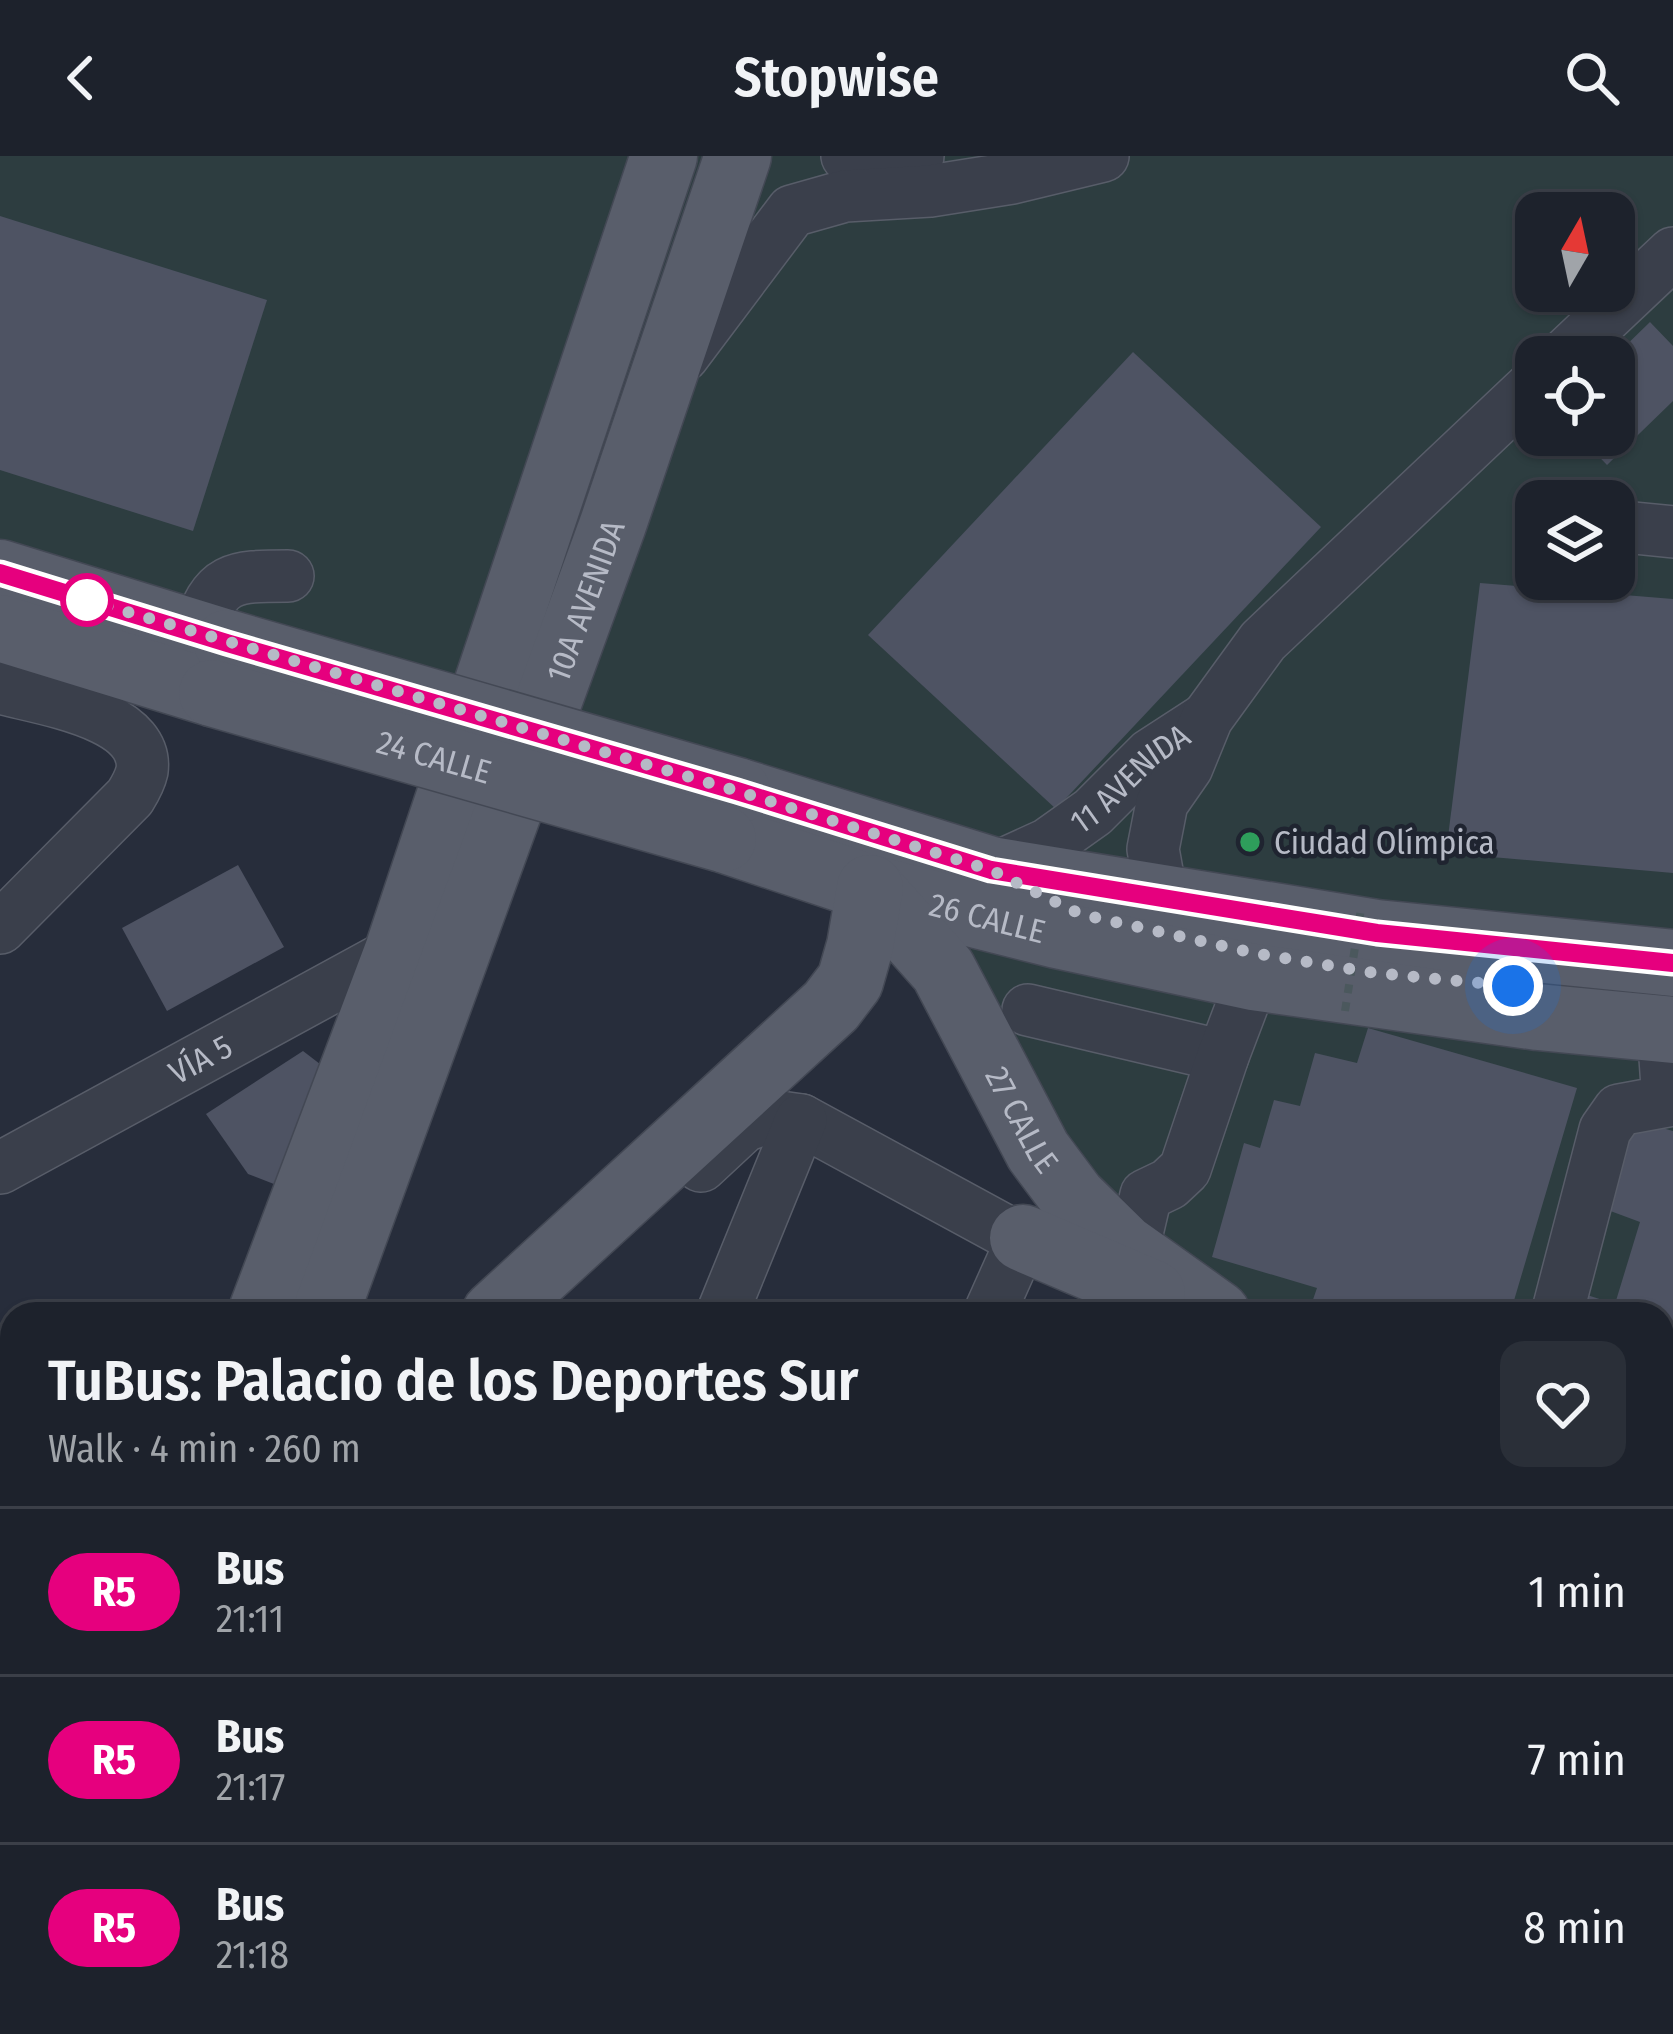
<!DOCTYPE html>
<html lang="en">
<head>
<meta charset="utf-8">
<style>
  body { margin:0; font-family:"Fira Sans Condensed",sans-serif; background:#2a2f38; color:#f1f3f6; height:100vh; display:flex; flex-direction:column; font-size:45px; white-space:nowrap }
  * { box-sizing:border-box; margin:0 }
  p { font-size:39px; color:#a0a4a9 }
  .icon { flex:none; width:66px; height:66px; fill:none; stroke:currentColor; stroke-width:2; stroke-linecap:round; stroke-linejoin:round }
  .map { position:relative; flex:1; overflow:hidden }
  .side { position:absolute; left:0px; top:1146px; width:1674px; height:732px; display:flex; flex-direction:column; background:#1d222c; border-radius:36px 36px 0 0; box-shadow:0 3px 9px #0004,0 0 0 3px #3b3f48 }
  .side>* { flex:none }
  .badge { padding:0 24px; border-radius:39px; font-size:42px; line-height:78px }
  .needle { width:78px; rotate:9deg }
  .controls { position:absolute; left:1515px; top:36px; display:grid; gap:24px }
  .controls a { display:grid; place-items:center; width:120px; height:120px; border-radius:24px; background:#1d222c; box-shadow:0 3px 9px #0004,0 0 0 3px #3b3f48; font-size:60px }
  .you { position:absolute; width:60px; height:60px; margin:-30px; border:9px solid #fff; border-radius:50%; background:#1a73e8; box-shadow:0 0 0 18px #1a73e833 }
  .map>.badge { position:absolute; translate:-50% -50%; box-shadow:0 0 0 6px #fff }
  .round { display:grid; place-items:center; flex:none; width:126px; height:126px; border-radius:24px; background:#2a2f38 }
  .summary { display:flex; align-items:center; justify-content:space-between; height:204px; padding:0 48px }
  h1 { font-size:57px; font-weight:600; line-height:90px }
  ul { padding:0; list-style:none }
  li { display:flex; align-items:center; gap:36px; height:168px; padding:0 48px; border-top:3px solid #3b3f48 }
  li div { flex:1 }
  li b { display:block; font-size:45px }
  li em { font-style:normal }
  li .badge { min-width:132px; font-weight:700; text-align:center }
  header { display:flex; justify-content:space-between; align-items:center; height:156px; padding:0 48px; background:#1d222c; font-size:54px; font-weight:600 }
  .map>svg:first-child { display:block }
</style>
</head>
<body>
<header><svg class="icon" aria-label="back" viewBox="0 0 24 24"><path d="M15 5l-7 7 7 7"/></svg>Stopwise<svg class="icon" aria-label="search" viewBox="0 0 24 24"><circle cx="10" cy="10" r="6"/><path d="M15 15l6 6"/></svg></header>
<div class="map">
<svg width="1673" height="1878" viewBox="0 0 1673 1878">
  <rect width="100%" height="100%" fill="#272d3b"/>
  <!-- green -->
  <path fill="#2d3d40" fill-rule="evenodd" d="M 0,0 L 1673,0 L 1673,1371 L 1662,1365 L 1662,1158 L 1245,1158 L 1096,1045 L 958,806 L 0,397 ZM 1536,57 L 1614,57 L 1614,135 L 1536,135 ZM 1536,201 L 1614,201 L 1614,279 L 1536,279 ZM 1536,345 L 1614,345 L 1614,423 L 1536,423 Z"/>
  <!-- building -->
  <g fill="#4e5363">
    <path d="M 0,60 L 267,144 L 193,375 L 0,314 Z"/>
    <path d="M 1650,166 L 1673,190 L 1673,245 L 1607,309 L 1578,279 L 1614,279 L 1614,201 Z"/>
    <path d="M 1133,196 L 1321,371 L 1056,653 L 868,479 Z"/>
    <path d="M 1480,427 L 1673,443 L 1673,717 L 1446,697 Z"/>
    <path d="M 238,709 L 284,791 L 167,855 L 122,772 Z"/>
    <path d="M 1368,872 L 1577,932 L 1510,1158 L 1308,1158 L 1317,1132 L 1212,1101 L 1244,987 L 1260,992 L 1274,944 L 1300,950 L 1315,897 L 1357,907 Z"/>
    <path d="M 303,895 L 320,908 L 279,1030 L 248,1018 L 206,958 Z"/>
    <path d="M 1634,964 L 1673,975 L 1673,1262 L 1662,1259 L 1662,1158 L 1578,1158 L 1584,1138 L 1615,1148 L 1640,1066 L 1605,1053 Z"/>
    <path d="M 1662,1569 L 1673,1572 L 1673,1677 L 1667,1698 L 1662,1696 Z"/>
    <path d="M 1514,1866 L 1599,1866 L 1637,1877 L 1511,1878 Z"/>
  </g>
  <g fill="none" stroke-linecap="round" stroke-linejoin="round">
    <!-- minor-tunnel -->
    <path stroke="#3c4250" stroke-width="51" stroke-dasharray="51 26" stroke-linecap="butt" d="M 1662,1659 L 1673,1668"/>
    <!-- minor casing -->
    <g stroke="#585d69" stroke-width="54">
      <g id="minor">
        <path d="M 847,0 L 854,2 L 918,0"/>
        <path d="M 683,200 L 792,55 L 845,40 L 930,35 L 1012,22 L 1103,0"/>
        <path d="M 1563,201 L 1673,97"/>
        <path d="M 1614,370 L 1673,376"/>
        <path d="M 198,478 C 214,420 233,420 288,420"/>
        <path d="M 0,532 C 40,543 150,558 142,615 C 140,624 135,633 130,641 L 0,772"/>
        <path id="s1" d="M 991,714 L 1048,688 L 1093,656 L 1150,599 L 1207,562"/>
        <path d="M 1162,743 L 1153,693 L 1162,647 L 1187,611 L 1207,562 L 1263,485 L 1536,227"/>
        <path d="M 1028,854 L 1223,900"/>
        <path d="M 701,1010 L 744,970 L 773,960 L 801,964 L 1055,1102"/>
        <path id="s2" d="M 0,1012 L 398,795"/>
        <path d="M 1138,1073 L 1146,1039 L 1169,1028 L 1185,1013 L 1223,900 L 1253,821"/>
        <path d="M 722,1158 L 801,964"/>
        <path d="M 989,1158 L 1023,1082"/>
        <path d="M 1557,1158 L 1605,974 L 1619,954 L 1668,945 L 1663,873"/>
        <path d="M 0,1304 L 12,1297"/>
        <path d="M 1662,1521 L 1673,1524"/>
        <path d="M 0,1692 L 12,1665"/>
        <path d="M 1215,1866 L 1256,1878"/>
        <path d="M 677,1878 L 682,1866"/>
        <path d="M 1428,1878 L 1432,1866"/>
      </g>
    </g>
    <!-- major casing -->
    <g stroke="#434854" stroke-width="69">
      <g id="major">
        <path d="M 0,417 L 227,487"/>
        <path d="M 0,472 L 212,537"/>
        <path d="M 737,635 L 991,714 L 1377,777 L 1673,807"/>
        <path id="s3" d="M 723,683 L 870,732 L 1057,779 L 1253,821 L 1538,861 L 1673,874"/>
        <path id="s4" d="M 870,732 L 943,814 L 1038,995 L 1073,1042 L 1123,1091 L 1217,1158"/>
        <path d="M 1023,1082 L 1152,1137"/>
        <path d="M 261,1158 L 398,795 L 664,0"/>
        <path id="s5" d="M 325,1158 L 613,368 L 738,0"/>
        <path d="M 495,1158 L 831,850 L 850,825 L 860,790 L 870,732"/>
        <path d="M 1662,1385 L 1673,1390"/>
        <path d="M 0,1780 L 12,1751"/>
        <path d="M 32,1878 L 37,1866"/>
        <path d="M 115,1878 L 116,1866"/>
      </g>
    </g>
    <!-- path -->
    <path stroke="#4b585d" stroke-width="8" stroke-dasharray="9 9" stroke-linecap="butt" d="M 1662,1444 L 1673,1450"/>
    <!-- minor -->
    <use href="#minor" stroke="#3a3f4b" stroke-width="51"/>
    <!-- major -->
    <use href="#major" stroke="#595e6b" stroke-width="66"/>
    <!-- major-bridge casing -->
    <g stroke="#434854" stroke-width="69" stroke-linecap="butt">
      <g id="major-bridge">
        <path d="M 227,487 L 737,635"/>
        <path id="s6" d="M 212,537 L 723,683"/>
      </g>
    </g>
    <!-- path-bridge -->
    <path stroke="#4b585d" stroke-width="8" stroke-dasharray="9 9" stroke-linecap="butt" d="M 1345,855 L 1361,753"/>
    <!-- major-bridge -->
    <use href="#major-bridge" stroke="#595e6b" stroke-width="66"/>
  </g>
  <g fill="none" stroke-linecap="round" stroke-linejoin="round">
    <!-- line casing -->
    <g stroke="#fff" stroke-width="27">
      <path id="line" d="M 0,417 L 227,487 L 737,635 L 991,714 L 1377,777 L 1673,807"/>
    </g>
    <!-- line -->
    <use href="#line" stroke="#e6007e" stroke-width="18"/>
    <!-- walk -->
    <path stroke="#b6bac6" stroke-width="12" stroke-dasharray="0 21.6" d="M 87,444 L 737,635 L 991,714 L 1080,758 L 1254,797 L 1375,817 L 1513,830"/>
  </g>
  <!-- markers -->
  <circle fill="#fff" stroke="#e6007e" stroke-width="6" cx="87" cy="444" r="24"/>
  <circle fill="#2e9e5b" stroke="#1f2430" stroke-width="4.5" cx="1250" cy="686" r="12"/>
  <g text-anchor="middle" stroke-width="9" stroke-linejoin="round" paint-order="stroke">
    <!-- street labels -->
    <g font-size="33" fill="#b6bac6" stroke="#1f2430">
      <text dy="12" stroke="none"><textPath href="#s5" startOffset="759">10A AVENIDA</textPath></text>
      <text dy="12" stroke="none"><textPath href="#s6" startOffset="231">24 CALLE</textPath></text>
      <text dy="12" stroke="none"><textPath href="#s1" startOffset="168">11 AVENIDA</textPath></text>
      <text dy="12" stroke="none"><textPath href="#s3" startOffset="276">26 CALLE</textPath></text>
      <text dy="12" stroke="none"><textPath href="#s2" startOffset="228">VÍA 5</textPath></text>
      <text dy="12" stroke="none"><textPath href="#s4" startOffset="279">27 CALLE</textPath></text>
    </g>
    <!-- poi labels -->
    <g font-size="33" fill="#b6bac6" stroke="#1f2430" text-anchor="start">
      <text x="1274" y="698">Ciudad Olímpica</text>
    </g>
  </g>
</svg>
<div class="controls">
<a><svg class="needle" viewBox="-14 -14 28 28"><path d="M0-13l5 13h-10z" fill="#e53935"/><path d="M0 13l5-13h-10z" fill="#a0a4a9"/></svg></a>
<a><svg class="icon" aria-label="locate" viewBox="0 0 24 24"><circle cx="12" cy="12" r="6"/><path d="M12 2v4M12 18v4M2 12h4M18 12h4"/></svg></a>
<a><svg class="icon" aria-label="layers" viewBox="0 0 24 24"><path d="M12 4l9 5-9 5-9-5zM3 14l9 5 9-5"/></svg></a>
</div>
<div class="you" style="left:1513px;top:830px"></div>
<section class="side">
<div class="summary"><div><h1>TuBus: Palacio de los Deportes Sur</h1><p>Walk · 4 min · 260 m</p></div><a class="round"><svg class="icon" aria-label="heart" viewBox="0 0 24 24"><path d="M12 20l-8-8c-3-5 5-10 8-4 3-6 11-1 8 4z"/></svg></a></div>
<ul>
<li><span class="badge" style="background:#e6007e;color:#fff">R5</span><div><b>Bus</b><p>21:11</p></div><em>1 min</em></li>
<li><span class="badge" style="background:#e6007e;color:#fff">R5</span><div><b>Bus</b><p>21:17</p></div><em>7 min</em></li>
<li><span class="badge" style="background:#e6007e;color:#fff">R5</span><div><b>Bus</b><p>21:18</p></div><em>8 min</em></li>
</ul>
</section>
</div>
</body>
</html>
